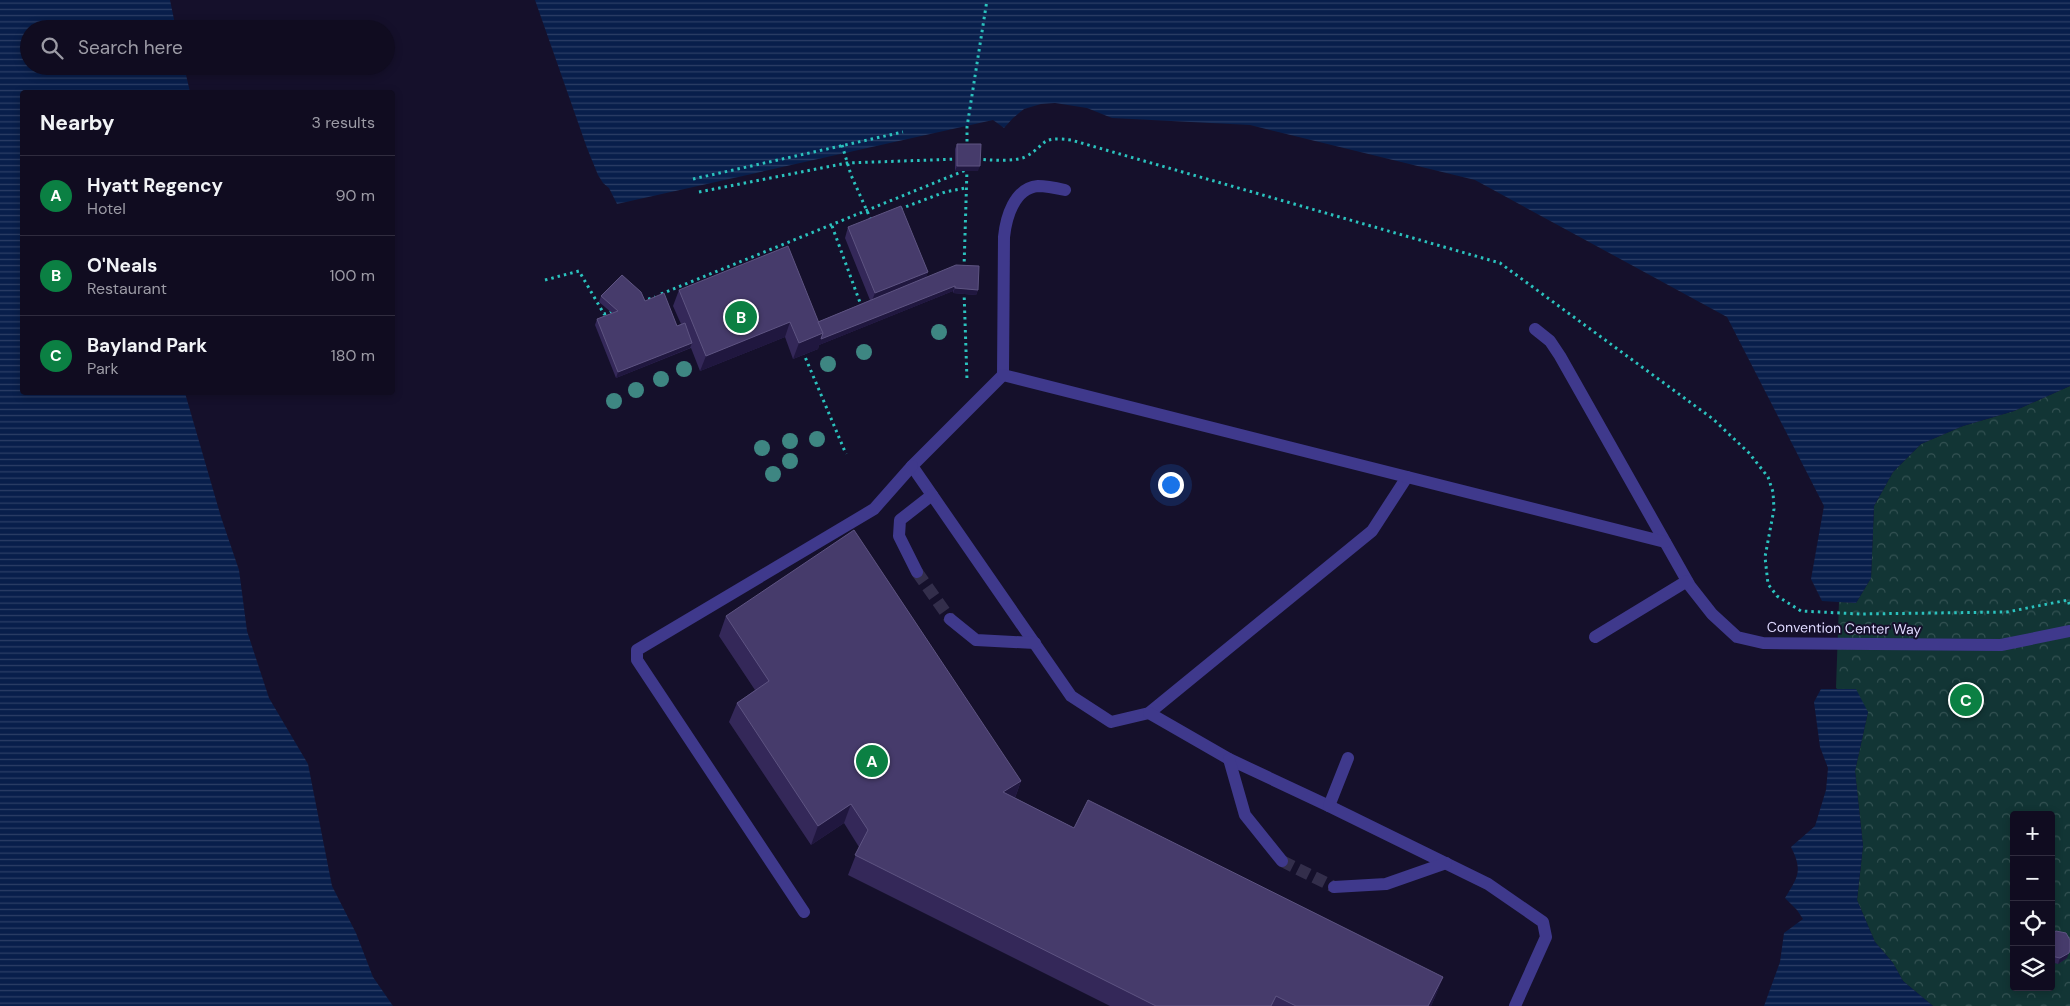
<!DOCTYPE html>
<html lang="en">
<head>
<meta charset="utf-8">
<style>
  :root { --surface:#100c20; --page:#191529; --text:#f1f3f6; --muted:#9c9ba5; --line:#302c3e; --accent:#0b8043 }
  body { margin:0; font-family:"DM Sans",sans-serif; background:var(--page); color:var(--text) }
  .controls { position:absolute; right:15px; bottom:15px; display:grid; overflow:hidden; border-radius:5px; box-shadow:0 2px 8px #0003 }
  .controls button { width:45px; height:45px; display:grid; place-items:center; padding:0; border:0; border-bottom:1px solid var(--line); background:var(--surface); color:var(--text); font:25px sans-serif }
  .you { position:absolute; left:1170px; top:484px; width:18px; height:18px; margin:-12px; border:4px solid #fff; border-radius:50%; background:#1a73e8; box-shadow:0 0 0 8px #1a73e833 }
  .badge { display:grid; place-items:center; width:32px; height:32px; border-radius:50%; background:var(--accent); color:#fff; font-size:16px; font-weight:700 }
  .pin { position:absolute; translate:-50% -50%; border:2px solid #fff; box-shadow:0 1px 5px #0006 }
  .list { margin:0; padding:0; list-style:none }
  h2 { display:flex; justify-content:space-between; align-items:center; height:65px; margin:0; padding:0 20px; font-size:21px }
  h2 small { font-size:16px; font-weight:400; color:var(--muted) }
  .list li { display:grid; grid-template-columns:32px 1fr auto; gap:15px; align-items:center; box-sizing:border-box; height:80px; padding:0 20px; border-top:1px solid var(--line) }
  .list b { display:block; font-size:19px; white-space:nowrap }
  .list p { margin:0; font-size:16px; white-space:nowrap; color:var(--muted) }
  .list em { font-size:16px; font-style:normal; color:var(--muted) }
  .icon { flex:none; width:28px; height:28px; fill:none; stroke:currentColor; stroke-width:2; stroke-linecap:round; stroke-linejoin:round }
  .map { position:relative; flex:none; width:2070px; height:1006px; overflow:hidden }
  .search { position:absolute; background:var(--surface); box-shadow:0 2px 8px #0003; left:20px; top:20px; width:375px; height:55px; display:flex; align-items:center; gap:12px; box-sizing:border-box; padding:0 18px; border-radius:28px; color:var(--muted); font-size:19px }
  .panel { position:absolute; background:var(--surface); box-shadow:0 2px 8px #0003; left:20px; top:90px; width:375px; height:305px; border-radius:5px }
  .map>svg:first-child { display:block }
  .forest { fill:url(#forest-crowns); fill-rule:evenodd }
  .water { fill:url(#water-rules) }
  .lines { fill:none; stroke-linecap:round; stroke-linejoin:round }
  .minor-tunnel { stroke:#332e4b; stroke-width:12; stroke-dasharray:12 6; stroke-linecap:butt }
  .path { stroke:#2bc2be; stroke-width:3; stroke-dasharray:2.5 4; stroke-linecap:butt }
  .minor { stroke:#3f398c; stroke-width:12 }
  .tree { fill:#3e8682 }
  .wall { fill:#342859 }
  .shaded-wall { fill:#20173f }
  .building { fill:#463b6b; stroke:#5e5482 }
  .labels { text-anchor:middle; stroke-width:4; stroke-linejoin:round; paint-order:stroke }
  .street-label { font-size:14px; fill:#dfdaff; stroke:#15102b }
</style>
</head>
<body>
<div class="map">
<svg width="2070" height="1006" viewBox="0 0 2070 1006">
  <defs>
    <pattern id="forest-crowns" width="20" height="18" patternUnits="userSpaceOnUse" patternTransform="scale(1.25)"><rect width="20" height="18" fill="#123535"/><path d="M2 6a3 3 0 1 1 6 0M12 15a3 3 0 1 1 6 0" fill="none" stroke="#345253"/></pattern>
    <pattern id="water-rules" width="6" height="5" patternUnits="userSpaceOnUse" patternTransform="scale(1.25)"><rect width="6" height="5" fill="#081e4b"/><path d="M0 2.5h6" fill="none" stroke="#2c3e66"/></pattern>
  </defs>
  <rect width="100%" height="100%" fill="#15102b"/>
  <path class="forest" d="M 2070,386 L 2070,1006 L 1933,1006 L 1903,981 L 1893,963 L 1875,942 L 1857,900 L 1863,846 L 1855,771 L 1868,712 L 1836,688 L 1839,602 L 1856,603 L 1871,578 L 1874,506 L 1893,472 L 1921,444 L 1963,426 L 2014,411 ZM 2014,815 L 2051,815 L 2051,987 L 2014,987 Z"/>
  <g class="water">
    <polygon points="0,0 170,0 176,29 29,29 29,66 184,66 190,92 22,92 22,392 185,393 221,517 239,570 247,631 269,698 308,764 332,886 356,933 373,977 393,1006 0,1006"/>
    <polygon points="535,0 2070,0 2070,386 2014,411 1963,426 1921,444 1893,472 1874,506 1871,578 1856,603 1822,601 1811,579 1824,506 1727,317 1475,180 1250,125 1112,118 1087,108 1055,103 1041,104 1024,109 1013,118 1004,128 993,120 617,204 609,188 603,183 598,175 587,148"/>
    <path d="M 1821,689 L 1856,689 L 1868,712 L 1855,771 L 1863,846 L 1857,900 L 1875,942 L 1893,963 L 1903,981 L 1933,1006 L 1764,1006 L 1780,962 L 1784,933 L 1803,919 L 1797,910 L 1785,898 C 1798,877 1803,871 1791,847 L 1815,826 L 1826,790 L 1828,768 L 1820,747 L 1814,702 Z"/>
  </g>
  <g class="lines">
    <g class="minor-tunnel">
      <polyline points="917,572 950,619"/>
      <polyline points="1282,861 1334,887"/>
    </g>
    <g class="path">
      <polyline points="842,145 851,175 871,220 873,219"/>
      <polyline points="967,148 967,127 987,0"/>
      <path d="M 977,159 C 989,160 1014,162 1025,157 C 1049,144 1038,136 1071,140 L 1500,263 L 1713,419 L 1749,453 L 1768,477 L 1773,492 L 1774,509 L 1765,557 L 1768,584 L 1777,596 L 1801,611 L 1860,614 L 2007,612 L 2068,600 L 2070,607"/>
      <polyline points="693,179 903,132"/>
      <polyline points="699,192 847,163 958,159"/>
      <polyline points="900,209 945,192 965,188"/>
      <polyline points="832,226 862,308"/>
      <polyline points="964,268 967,169"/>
      <polyline points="545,280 579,271 604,314 613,311"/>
      <polyline points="964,291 967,380"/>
      <polyline points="661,294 966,170"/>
      <polyline points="642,301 655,297"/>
      <polyline points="803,352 846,454"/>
    </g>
    <g class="minor">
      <path d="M 1065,190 C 1056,188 1047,186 1038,186 C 1014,188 1006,218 1004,237 L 1003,375 L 912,466 L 1071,696 L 1111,722 L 1149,713 L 1372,531 L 1407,477"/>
      <polyline points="1535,329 1550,341 1560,356 1690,586 1712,614 1737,637 1763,643 2001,645 2070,631"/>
      <polyline points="1003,375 1665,542"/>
      <polyline points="917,572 899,536 900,520 932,495"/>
      <polyline points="950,619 976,640 1035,643"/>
      <polyline points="1595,637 1687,581"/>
      <polyline points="1149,713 1229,759 1329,806"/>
      <polyline points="1348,758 1329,806 1488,884 1543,922 1546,937 1515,1006"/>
      <polyline points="1229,759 1245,815 1282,861"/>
      <polyline points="1334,887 1386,884 1446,863"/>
      <polyline points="804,912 637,660 637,650 874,509 912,466"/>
    </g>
  </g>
  <g class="tree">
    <circle cx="939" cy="332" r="8"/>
    <circle cx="864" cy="352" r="8"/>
    <circle cx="828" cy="364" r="8"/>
    <circle cx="684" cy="369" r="8"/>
    <circle cx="661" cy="379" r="8"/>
    <circle cx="636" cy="390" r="8"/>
    <circle cx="614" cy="401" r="8"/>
    <circle cx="817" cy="439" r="8"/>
    <circle cx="790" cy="441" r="8"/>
    <circle cx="762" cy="448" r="8"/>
    <circle cx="790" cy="461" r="8"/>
    <circle cx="773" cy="474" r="8"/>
  </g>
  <g class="wall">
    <polygon points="957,144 978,171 955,171 955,149"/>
    <polygon points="848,227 928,272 926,277 978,290 976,295 953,293 953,291 819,345 818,349 793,359 785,337 700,371 691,348 616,378 595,325 597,319 612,313 599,302 601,296 645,301 677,326 681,324 673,306 679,290 818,322 870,300 845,238"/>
    <polygon points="726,616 1021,781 1015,798 1074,828 1443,977 1435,997 1431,1006 1110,1006 848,875 859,847 844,823 811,845 729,722 737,703 755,690 719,636"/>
    <polygon points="2051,934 2067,958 2058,964 2051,962"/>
  </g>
  <g class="shaded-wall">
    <polygon points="957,166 980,166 978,171 955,171"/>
    <polygon points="928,272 924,282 871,303 875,293"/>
    <polygon points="955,286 953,291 819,345 818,349 793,359 799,343 823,333"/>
    <polygon points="955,288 978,290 976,295 953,293"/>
    <polygon points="790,322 785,337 700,371 706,356"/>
    <polygon points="692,343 690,348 616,378 618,372"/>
    <polygon points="1021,781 1014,800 1003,792"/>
    <polygon points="851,804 844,823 811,845 818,826"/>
    <polygon points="2069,953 2067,958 2058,964 2060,958"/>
    <polygon points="1443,977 1435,997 1431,1006 1428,1006"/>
  </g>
  <g class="building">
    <polygon points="957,144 981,144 980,166 957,166"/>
    <polygon points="901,206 928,272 875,293 848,227"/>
    <polygon points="788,246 823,333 799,343 790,322 706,356 679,290"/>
    <polygon points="956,265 979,266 978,290 955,288 955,286 821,339 823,333 818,322"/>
    <polygon points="622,275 641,292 645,301 664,293 677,326 685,323 692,343 618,372 597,319 618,311 601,296"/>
    <polygon points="854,530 1021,781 1003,792 1074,828 1088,800 1443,977 1428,1006 1296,1006 1276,996 1271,1006 1156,1006 855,855 868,830 851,804 818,826 737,703 769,681 726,616"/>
    <polygon points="2056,931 2066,933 2070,940 2070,949 2069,953 2060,958 2051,956 2051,934"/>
  </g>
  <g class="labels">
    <g class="street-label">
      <text transform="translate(1844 628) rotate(1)" y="5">Convention Center Way</text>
    </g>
  </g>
</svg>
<div class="controls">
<button>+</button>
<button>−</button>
<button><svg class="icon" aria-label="locate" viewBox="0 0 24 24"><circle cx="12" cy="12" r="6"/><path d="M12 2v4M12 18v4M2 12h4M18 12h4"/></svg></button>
<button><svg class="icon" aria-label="layers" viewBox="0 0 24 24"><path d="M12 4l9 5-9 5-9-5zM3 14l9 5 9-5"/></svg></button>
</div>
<div class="you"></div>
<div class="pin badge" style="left:872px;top:761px">A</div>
<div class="pin badge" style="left:741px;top:317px">B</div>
<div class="pin badge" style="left:1966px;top:700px">C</div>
<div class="search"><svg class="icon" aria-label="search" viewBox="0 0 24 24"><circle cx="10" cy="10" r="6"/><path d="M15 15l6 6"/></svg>Search here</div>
<section class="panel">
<h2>Nearby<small>3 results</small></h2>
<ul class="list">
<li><span class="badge">A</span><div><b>Hyatt Regency</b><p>Hotel</p></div><em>90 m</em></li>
<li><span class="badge">B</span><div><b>O'Neals</b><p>Restaurant</p></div><em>100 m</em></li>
<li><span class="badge">C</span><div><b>Bayland Park</b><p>Park</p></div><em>180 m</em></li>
</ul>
</section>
</div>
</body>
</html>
